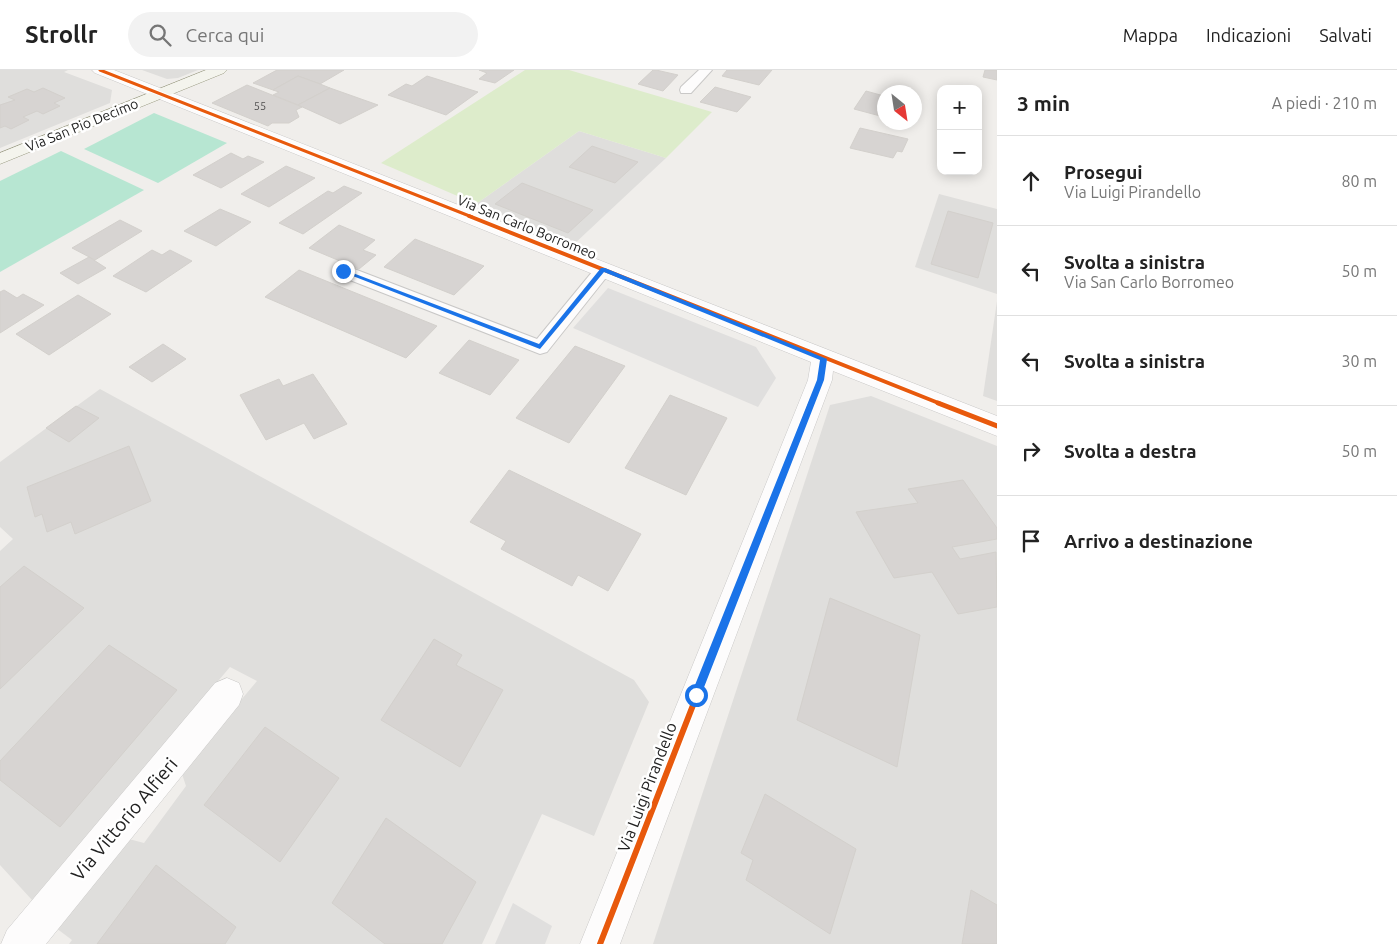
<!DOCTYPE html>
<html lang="it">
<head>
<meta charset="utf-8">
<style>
  :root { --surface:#fff; --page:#f2f2f2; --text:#222; --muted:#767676; --line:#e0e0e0 }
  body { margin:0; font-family:Ubuntu,sans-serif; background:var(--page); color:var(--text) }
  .controls { position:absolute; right:15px; top:15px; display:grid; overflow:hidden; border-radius:10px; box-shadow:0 2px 12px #0003 }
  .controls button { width:45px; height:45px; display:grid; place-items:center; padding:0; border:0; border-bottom:1px solid var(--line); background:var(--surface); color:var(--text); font:25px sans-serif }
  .compass { position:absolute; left:877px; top:15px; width:45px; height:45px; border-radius:50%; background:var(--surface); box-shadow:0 2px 12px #0003; rotate:150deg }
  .stop { position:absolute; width:15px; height:15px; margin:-11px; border:4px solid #1a73e8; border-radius:50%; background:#fff }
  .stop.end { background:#1a73e8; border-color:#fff; box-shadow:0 1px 5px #0008 }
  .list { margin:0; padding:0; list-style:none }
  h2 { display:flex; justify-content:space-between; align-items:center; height:65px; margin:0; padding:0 20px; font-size:21px }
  h2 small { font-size:16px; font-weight:400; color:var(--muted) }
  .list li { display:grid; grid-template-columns:32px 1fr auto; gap:15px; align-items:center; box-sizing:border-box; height:90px; padding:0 20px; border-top:1px solid var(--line) }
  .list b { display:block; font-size:19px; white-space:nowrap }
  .list p { margin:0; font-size:16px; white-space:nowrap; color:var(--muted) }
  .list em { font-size:16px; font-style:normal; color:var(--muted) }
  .icon { flex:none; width:28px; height:28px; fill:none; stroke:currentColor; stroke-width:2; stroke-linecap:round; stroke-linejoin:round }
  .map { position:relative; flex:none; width:997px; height:874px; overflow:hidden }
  header { display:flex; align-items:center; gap:30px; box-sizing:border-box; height:70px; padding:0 25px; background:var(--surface); border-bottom:1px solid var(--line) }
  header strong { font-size:24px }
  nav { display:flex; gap:28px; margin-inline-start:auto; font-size:18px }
  .search { width:350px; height:45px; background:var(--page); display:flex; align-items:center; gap:12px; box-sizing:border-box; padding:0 18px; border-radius:28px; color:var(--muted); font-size:19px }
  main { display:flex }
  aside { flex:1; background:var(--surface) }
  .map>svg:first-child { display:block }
  .residential { fill:#dfdedc }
  .grass { fill:#ddeccb }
  .pitch { fill:#b7e6d2 }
  .parking { fill:#e0dfde }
  .building { fill:#d7d4d2; stroke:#d3d0cc }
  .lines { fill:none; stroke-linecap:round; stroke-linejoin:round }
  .lane-casing { stroke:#c9c8c7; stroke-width:2 }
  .street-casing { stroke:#c9c8c7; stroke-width:1 }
  .secondary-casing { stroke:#999a82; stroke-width:1 }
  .lane { fill:#fdfcfc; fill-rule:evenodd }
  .street { fill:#fdfcfc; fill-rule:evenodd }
  .secondary { fill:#f4f4ed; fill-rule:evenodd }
  .cycleway-far3-casing { stroke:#fff; stroke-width:5 }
  .cycleway-far2-casing { stroke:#fff; stroke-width:6 }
  .cycleway-far1-casing { stroke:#fff; stroke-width:8 }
  .cycleway-casing { stroke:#fff; stroke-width:9 }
  .cycleway-far3 { stroke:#e8590c; stroke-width:3 }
  .cycleway-far2 { stroke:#e8590c; stroke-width:4 }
  .cycleway-far1 { stroke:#e8590c; stroke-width:5 }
  .cycleway { stroke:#e8590c; stroke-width:6 }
  .route { fill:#1a73e8 }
  .labels { text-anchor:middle; stroke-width:5; stroke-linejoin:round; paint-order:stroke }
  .far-number-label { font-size:11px; fill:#4f4e4e }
  .far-street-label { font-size:14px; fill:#222; stroke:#fff }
  .street-label { font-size:16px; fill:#222; stroke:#fff }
  .near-street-label { font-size:19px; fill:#222; stroke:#fff }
</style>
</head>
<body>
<header>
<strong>Strollr</strong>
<div class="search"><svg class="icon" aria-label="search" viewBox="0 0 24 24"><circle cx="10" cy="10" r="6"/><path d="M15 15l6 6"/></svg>Cerca qui</div>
<nav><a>Mappa</a><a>Indicazioni</a><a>Salvati</a></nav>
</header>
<main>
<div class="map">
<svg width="997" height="874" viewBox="0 0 997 874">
  <rect width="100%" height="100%" fill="#f0eeeb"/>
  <g class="residential">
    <polygon points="0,0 68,0 64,2 112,20 110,33 0,78"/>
    <polygon points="142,0 198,0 178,8 167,9"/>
    <polygon points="579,61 666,88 572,176 476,134"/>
    <polygon points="939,124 997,139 997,224 915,197"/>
    <polygon points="997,231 997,331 983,326"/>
    <polygon points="100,319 634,610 649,632 594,766 542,744 482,874 69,874 72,870 56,858 125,768 144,773 186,716 181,701 257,611 230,597 32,830 0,795 0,481 13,469 0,457 0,392"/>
    <polygon points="871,326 997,376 997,874 653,874 830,335"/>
  </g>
  <polygon class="grass" points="525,0 569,0 712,42 666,88 579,61 476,134 381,93"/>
  <g class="pitch">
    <polygon points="154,43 227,73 158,113 84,79"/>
    <polygon points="61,81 144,120 0,202 0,111"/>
  </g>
  <g class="parking">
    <polygon points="608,218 756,277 776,308 758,337 573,258"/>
    <polygon points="513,833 552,856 545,874 495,874"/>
  </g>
  <g class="building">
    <polygon points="277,0 344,0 320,14 298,6 273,20 253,13"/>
    <polygon points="479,0 514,0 495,13 479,9 487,3"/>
    <polygon points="653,0 656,0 678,5 663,21 638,14"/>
    <polygon points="727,0 772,0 759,15 722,6"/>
    <polygon points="985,0 997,0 997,10 983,7"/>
    <polygon points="298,6 320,14 330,18 298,35 273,25 279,22 273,20"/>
    <polygon points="427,6 478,22 446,45 388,25 406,14 412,16"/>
    <polygon points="247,15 302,37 296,40 299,47 289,53 272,53 268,56 212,33"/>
    <polygon points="715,17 751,27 737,42 700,32"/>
    <polygon points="43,18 65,28 54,33 60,36 43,44 37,41 23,47 29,50 11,59 5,56 0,58 0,35 15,30 8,27 27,19 34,22"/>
    <polygon points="330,18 378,35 340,54 298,35"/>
    <polygon points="866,21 884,26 884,47 854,39"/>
    <polygon points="860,58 908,69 902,82 897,81 893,88 850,78"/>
    <polygon points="592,76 638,92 615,113 569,97"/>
    <polygon points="231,83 243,89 248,86 264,92 221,118 193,105"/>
    <polygon points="286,96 315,108 269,137 241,124"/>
    <polygon points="522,113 593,140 568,163 495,134"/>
    <polygon points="344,116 362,123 303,164 279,153 328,121 333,123"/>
    <polygon points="220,139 251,152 216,176 184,161"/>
    <polygon points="948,141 993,153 978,208 931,194"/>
    <polygon points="120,150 142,161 95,190 72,178"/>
    <polygon points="339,155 375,170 363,180 376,185 359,199 309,178"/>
    <polygon points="415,169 484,196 454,225 384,197"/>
    <polygon points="152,180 162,185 170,180 192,191 146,222 113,206"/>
    <polygon points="89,187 106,198 78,214 60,203"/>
    <polygon points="299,200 437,256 406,288 265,227"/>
    <polygon points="4,220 17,228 23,224 44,235 0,263 0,222"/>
    <polygon points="78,225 111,244 49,285 16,264"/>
    <polygon points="469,270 519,290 490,325 439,303"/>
    <polygon points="163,274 186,289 152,312 129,297"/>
    <polygon points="575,276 625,296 569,373 516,348"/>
    <polygon points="313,304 347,354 314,369 304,353 266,370 240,325 279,309 283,316"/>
    <polygon points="670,325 727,348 686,425 625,398"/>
    <polygon points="76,336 99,348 69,372 46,358"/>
    <polygon points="129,376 151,431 75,464 71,452 47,462 42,444 35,447 27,417"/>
    <polygon points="509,400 641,464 608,521 578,505 572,516 501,479 506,471 470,452"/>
    <polygon points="963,410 997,458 997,469 952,477 960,489 996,482 997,537 958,544 932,502 894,508 856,442 918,433 908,419"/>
    <polygon points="24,496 84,538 0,619 0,517"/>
    <polygon points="830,528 920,565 897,697 797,650"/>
    <polygon points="434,569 462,585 456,595 503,620 460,697 381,650"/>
    <polygon points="109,575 177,620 60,757 0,710 0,691"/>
    <polygon points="265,657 339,708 280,792 204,735"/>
    <polygon points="765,724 856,779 830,864 746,810 753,790 741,783"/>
    <polygon points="386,748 476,812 442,874 385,874 332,833"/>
    <polygon points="156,795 236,857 225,874 97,874"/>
    <polygon points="971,820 997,835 997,874 962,874"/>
  </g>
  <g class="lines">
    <defs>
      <g id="lane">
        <polygon points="699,0 712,0 691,23 681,23 680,20 681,17"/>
        <polygon points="603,195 609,196 612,200 609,204 547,282 540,284 337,205 334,201 337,197 343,196 349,197 537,269 597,196"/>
      </g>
      <g id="street">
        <polygon points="92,0 114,0 997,346 997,366 833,301 832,310 620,874 580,874 808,310 811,292 95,3"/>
        <polygon points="227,608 239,613 243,624 239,635 46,874 1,874 7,860 215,613"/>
      </g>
      <polygon id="secondary" points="206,0 227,0 224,3 0,94 0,83"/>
    </defs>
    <use href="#lane" class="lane-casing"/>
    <use href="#street" class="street-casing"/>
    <use href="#secondary" class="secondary-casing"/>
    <use href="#lane" class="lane"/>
    <use href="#street" class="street"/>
    <use href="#secondary" class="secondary"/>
    <defs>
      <polyline id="cycleway-far3" points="100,0 472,147"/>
      <g id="cycleway-far2">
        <polyline points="469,146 941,334"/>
        <polyline points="811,334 820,310 823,289"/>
      </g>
      <g id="cycleway-far1">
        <polyline points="938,333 997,356"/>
        <polyline points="718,572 811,333"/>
      </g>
      <polyline id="cycleway" points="600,874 718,571"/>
    </defs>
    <use href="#cycleway-far3" class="cycleway-far3-casing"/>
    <use href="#cycleway-far2" class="cycleway-far2-casing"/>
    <use href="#cycleway-far1" class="cycleway-far1-casing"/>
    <use href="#cycleway" class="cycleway-casing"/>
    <use href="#cycleway-far3" class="cycleway-far3"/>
    <use href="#cycleway-far2" class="cycleway-far2"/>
    <use href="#cycleway-far1" class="cycleway-far1"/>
    <use href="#cycleway" class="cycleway"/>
  </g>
  <polygon class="route" points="601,198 605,198 827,289 824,310 701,625 696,630 691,625 817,310 820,290 604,202 540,279 340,201 345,200 539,274"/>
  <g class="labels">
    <g class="far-number-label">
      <text x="260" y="40">55</text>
    </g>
    <g class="far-street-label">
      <text transform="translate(82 55) rotate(-22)" y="5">Via San Pio Decimo</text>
      <text transform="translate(527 157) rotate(22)" y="5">Via San Carlo Borromeo</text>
    </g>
    <g class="street-label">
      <text transform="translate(647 717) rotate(-69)" y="6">Via Luigi Pirandello</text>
    </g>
    <g class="near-street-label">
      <text transform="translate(124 749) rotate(-50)" y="7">Via Vittorio Alfieri</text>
    </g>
  </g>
</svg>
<div class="controls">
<button>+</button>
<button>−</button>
</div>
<svg class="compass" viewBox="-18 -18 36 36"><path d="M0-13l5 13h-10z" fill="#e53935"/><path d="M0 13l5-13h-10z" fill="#767676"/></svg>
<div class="stop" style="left:696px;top:625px"></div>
<div class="stop end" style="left:343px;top:201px"></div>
</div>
<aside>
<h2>3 min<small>A piedi · 210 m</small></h2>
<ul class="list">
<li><svg class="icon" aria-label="ahead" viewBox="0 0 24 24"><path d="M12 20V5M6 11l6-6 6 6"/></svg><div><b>Prosegui</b><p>Via Luigi Pirandello</p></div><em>80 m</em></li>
<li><svg class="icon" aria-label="left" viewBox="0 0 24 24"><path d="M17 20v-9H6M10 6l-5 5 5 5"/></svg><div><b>Svolta a sinistra</b><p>Via San Carlo Borromeo</p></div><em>50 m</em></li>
<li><svg class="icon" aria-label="left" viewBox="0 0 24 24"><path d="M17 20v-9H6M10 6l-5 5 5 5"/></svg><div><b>Svolta a sinistra</b></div><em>30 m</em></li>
<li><svg class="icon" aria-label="right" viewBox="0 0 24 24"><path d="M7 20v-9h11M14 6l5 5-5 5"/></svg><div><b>Svolta a destra</b></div><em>50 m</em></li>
<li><svg class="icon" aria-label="arrive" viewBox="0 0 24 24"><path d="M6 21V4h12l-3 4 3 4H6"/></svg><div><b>Arrivo a destinazione</b></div></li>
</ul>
</aside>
</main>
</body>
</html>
